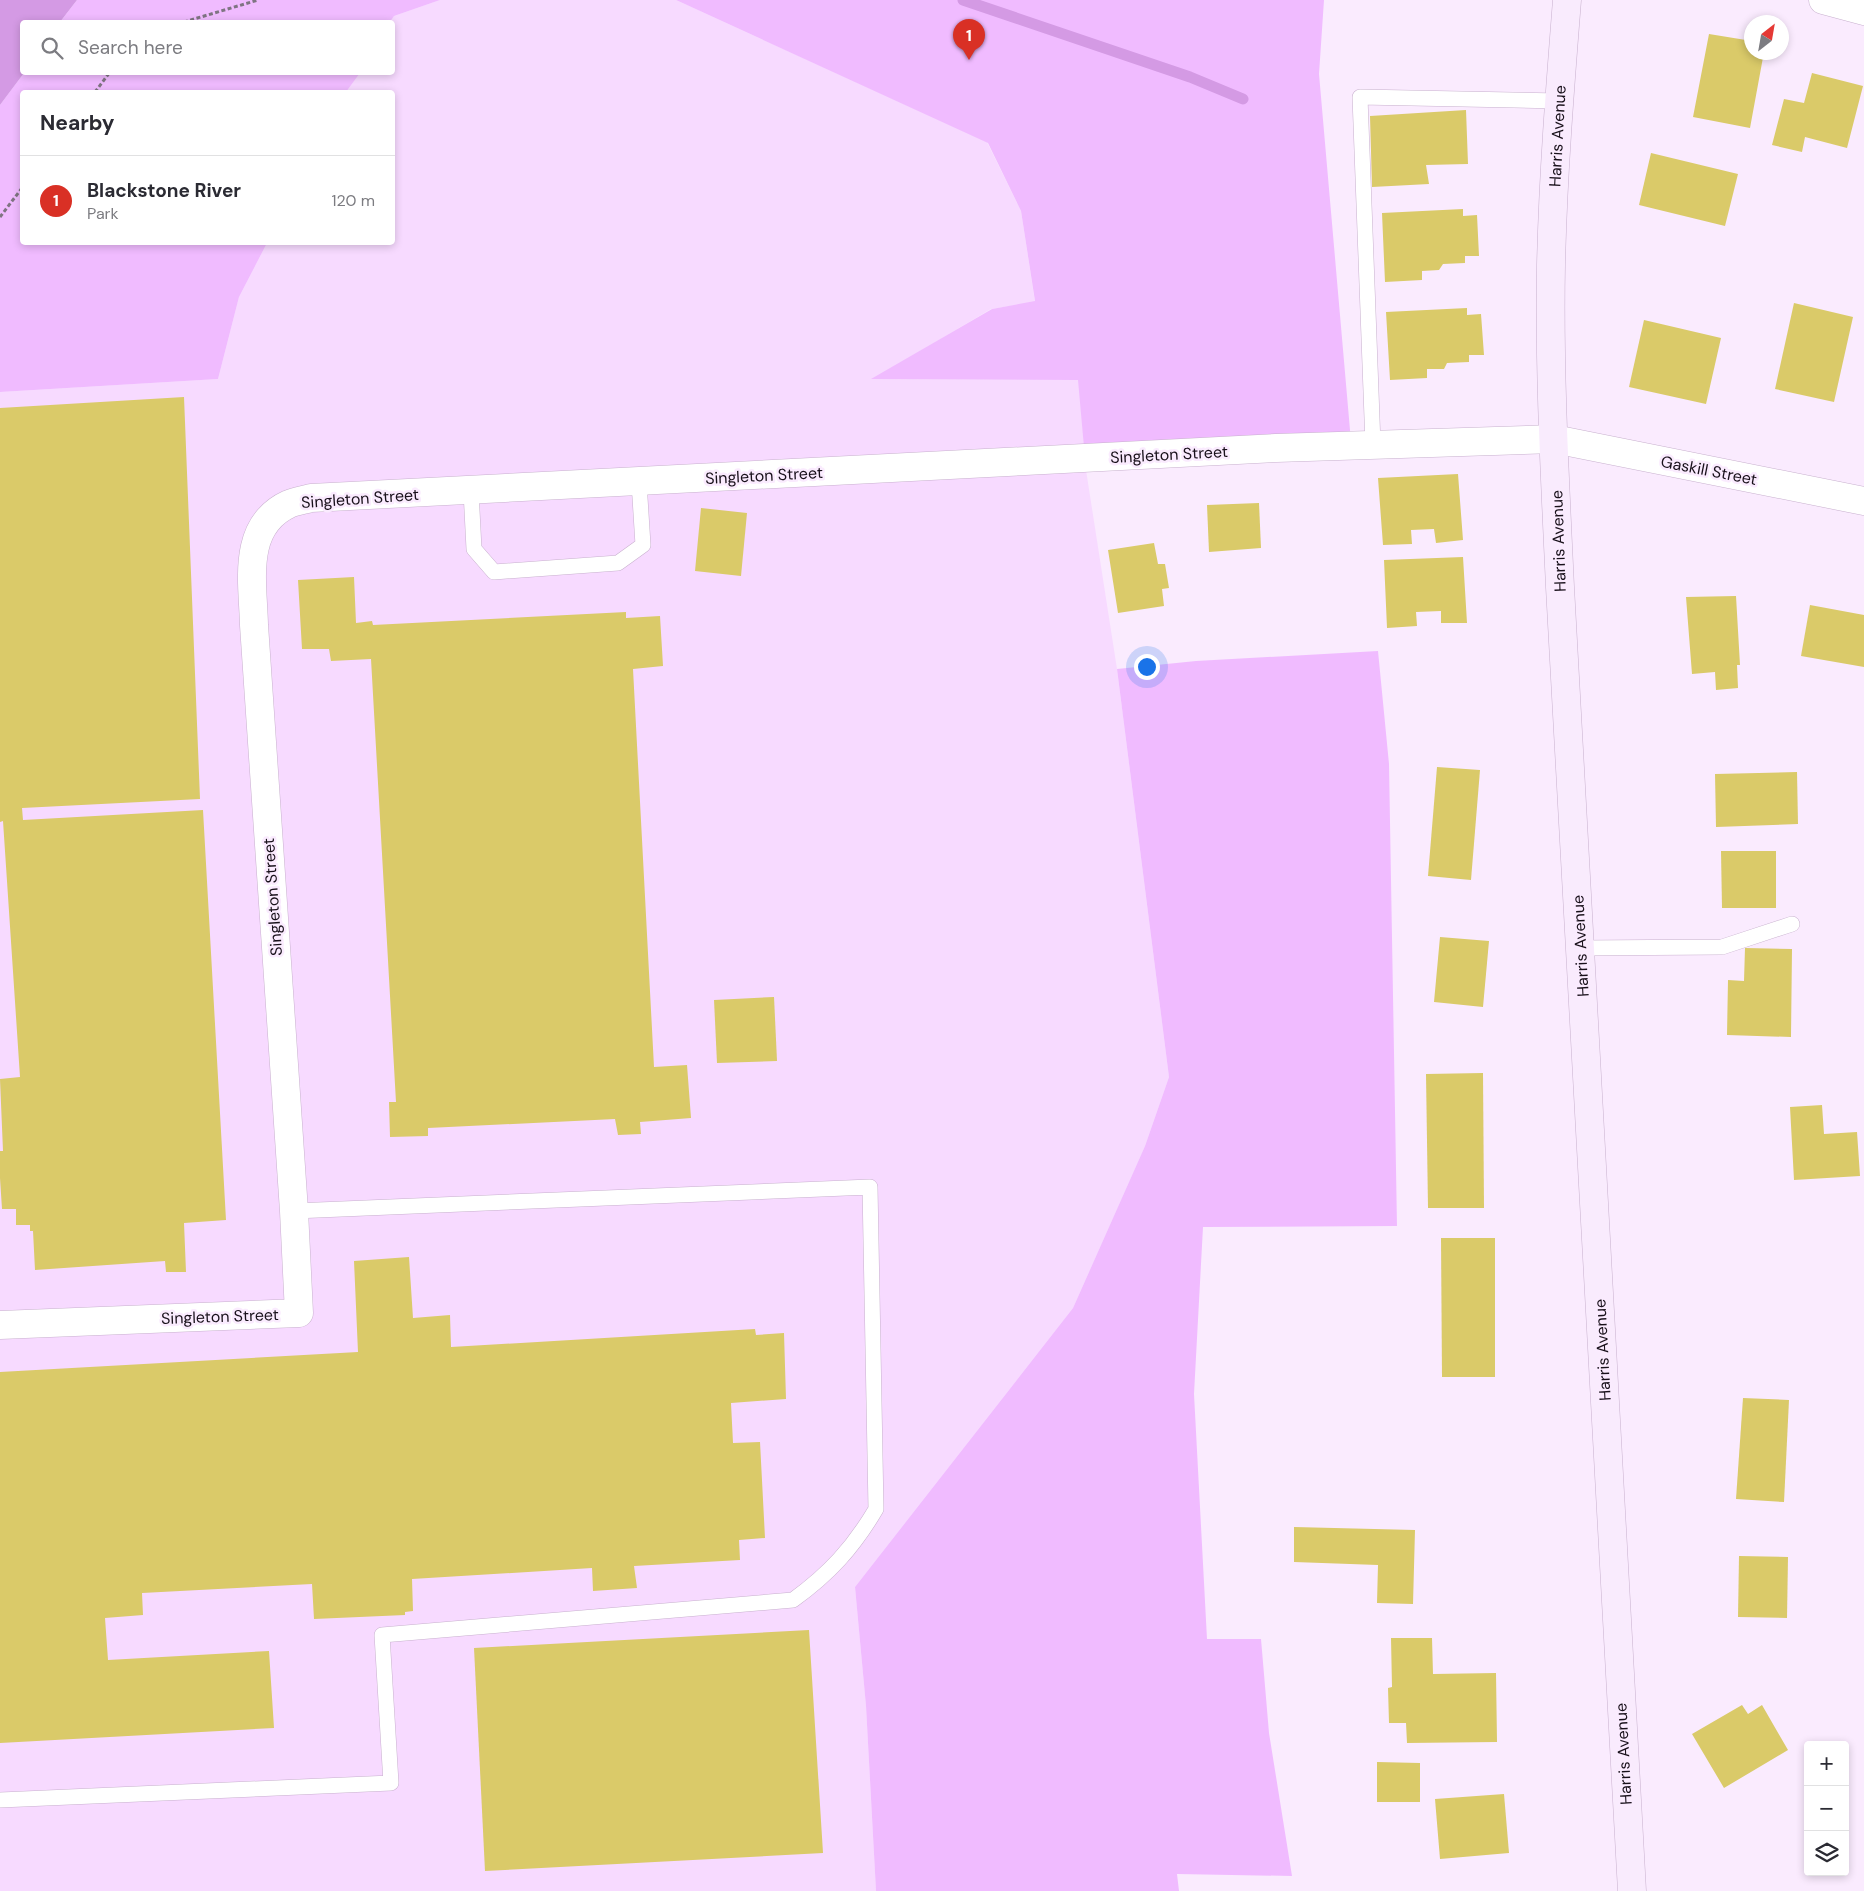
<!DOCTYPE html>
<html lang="en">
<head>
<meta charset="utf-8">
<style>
  :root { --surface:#fff; --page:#f2f2f3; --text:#2b2b33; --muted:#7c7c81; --line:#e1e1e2; --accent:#d93025 }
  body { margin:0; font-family:"DM Sans",sans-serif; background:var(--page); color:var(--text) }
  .controls { position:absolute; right:15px; bottom:15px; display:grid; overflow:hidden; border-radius:5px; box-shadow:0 2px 8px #0003 }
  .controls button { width:45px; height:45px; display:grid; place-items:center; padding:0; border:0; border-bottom:1px solid var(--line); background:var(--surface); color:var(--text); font:25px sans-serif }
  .compass { position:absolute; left:1744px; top:15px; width:45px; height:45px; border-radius:50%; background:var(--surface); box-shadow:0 2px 8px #0003; rotate:31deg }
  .you { position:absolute; left:1146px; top:666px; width:18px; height:18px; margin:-12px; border:4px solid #fff; border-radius:50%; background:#1a73e8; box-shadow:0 0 0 8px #1a73e833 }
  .badge { display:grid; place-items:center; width:32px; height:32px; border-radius:50%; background:var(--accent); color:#fff; font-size:16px; font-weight:700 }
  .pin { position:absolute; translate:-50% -41px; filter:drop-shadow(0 1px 2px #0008) }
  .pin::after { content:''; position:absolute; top:26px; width:18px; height:15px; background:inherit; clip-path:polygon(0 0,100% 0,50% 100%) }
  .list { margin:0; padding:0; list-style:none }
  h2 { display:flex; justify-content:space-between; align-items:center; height:65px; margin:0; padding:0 20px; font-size:21px }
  h2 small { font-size:16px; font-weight:400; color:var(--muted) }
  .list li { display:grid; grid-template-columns:32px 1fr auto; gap:15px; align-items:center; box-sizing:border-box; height:90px; padding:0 20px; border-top:1px solid var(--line) }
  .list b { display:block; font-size:19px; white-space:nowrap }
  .list p { margin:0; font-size:16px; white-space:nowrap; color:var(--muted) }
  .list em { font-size:16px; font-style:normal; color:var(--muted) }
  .icon { flex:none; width:28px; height:28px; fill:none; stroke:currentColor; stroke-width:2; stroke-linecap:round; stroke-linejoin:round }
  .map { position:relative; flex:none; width:1864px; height:1891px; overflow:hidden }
  .search { position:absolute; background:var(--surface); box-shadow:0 2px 8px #0003; left:20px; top:20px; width:375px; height:55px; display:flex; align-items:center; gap:12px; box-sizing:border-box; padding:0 18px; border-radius:5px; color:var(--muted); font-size:19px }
  .panel { position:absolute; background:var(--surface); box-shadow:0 2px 8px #0003; left:20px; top:90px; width:375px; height:155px; border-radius:5px }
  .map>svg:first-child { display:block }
  .built { fill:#f7daff }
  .green { fill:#f0bbff }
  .water { fill:#d49ae4 }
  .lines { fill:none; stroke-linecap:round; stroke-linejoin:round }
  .stream { stroke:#d49ae4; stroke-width:11 }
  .building { fill:#daca69 }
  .service-casing { stroke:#c8b1ce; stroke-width:16 }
  .minor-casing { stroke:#c8b1ce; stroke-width:29 }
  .tertiary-casing { stroke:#c8b1ce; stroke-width:29 }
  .secondary-casing { stroke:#c8b1ce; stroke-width:29 }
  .path { stroke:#7f7482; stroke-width:3; stroke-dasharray:4 2.5; stroke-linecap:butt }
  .service { stroke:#fff; stroke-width:15 }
  .minor { stroke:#fff; stroke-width:28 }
  .tertiary { stroke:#fff; stroke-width:28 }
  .secondary { stroke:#f9ebfd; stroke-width:28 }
  .labels { text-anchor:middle; stroke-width:5; stroke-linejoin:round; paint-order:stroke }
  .street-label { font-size:16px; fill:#18101a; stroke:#faebfe }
</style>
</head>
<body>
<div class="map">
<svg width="1864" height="1891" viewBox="0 0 1864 1891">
  <rect width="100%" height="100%" fill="#faebfe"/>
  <polygon class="built" points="440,0 676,0 987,142 1021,211 1035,302 991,309 873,379 1079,380 1086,470 1117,669 1169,1077 1145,1146 1073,1308 855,1587 866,1706 876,1891 0,1891 0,392 218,379 239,297 267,243 392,242 392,92 346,92 360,73 392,72 392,22 390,22 394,16"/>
  <g class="green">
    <polygon points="77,0 440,0 394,16 390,22 60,22"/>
    <polygon points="676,0 1324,0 1319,74 1352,453 1086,470 1078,380 871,379 992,309 1035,301 1021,211 988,143"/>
    <polygon points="24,73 360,73 346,92 22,92 22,242 267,243 239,297 218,379 0,392 0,105"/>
    <polygon points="1378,651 1389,764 1397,1226 1203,1227 1194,1394 1207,1639 1261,1639 1269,1733 1292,1876 1177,1874 1179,1891 876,1891 866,1706 855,1587 1073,1308 1145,1146 1169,1077 1117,669 1196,661"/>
  </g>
  <polygon class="water" points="0,0 77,0 60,22 22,22 24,73 0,105"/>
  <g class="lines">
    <polyline class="stream" points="963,0 1190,77 1243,99"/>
  </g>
  <g class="building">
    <polygon points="1709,34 1752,41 1752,52 1764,52 1750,128 1693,117"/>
    <polygon points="1812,73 1863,86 1847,148 1805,137 1802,152 1772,145 1784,99 1804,103"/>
    <polygon points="1466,110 1468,164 1426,165 1429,184 1372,187 1370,116"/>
    <polygon points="1651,153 1738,174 1725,226 1639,205"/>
    <polygon points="1463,209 1463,216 1477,215 1479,256 1465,256 1465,263 1443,264 1439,270 1422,271 1422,280 1385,282 1382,213"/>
    <polygon points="1794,303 1853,317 1834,402 1775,389"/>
    <polygon points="1467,308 1467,315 1481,314 1484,355 1469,355 1469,362 1447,363 1444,369 1427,369 1427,378 1390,380 1386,312"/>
    <polygon points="1644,320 1721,338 1706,404 1629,387"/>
    <polygon points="184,397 200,799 22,808 23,820 203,810 226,1220 184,1223 186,1272 166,1272 165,1261 35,1270 33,1231 30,1231 30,1225 16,1225 16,1209 2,1209 0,1178 0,1151 3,1151 0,1079 20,1077 3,821 0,822 0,408"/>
    <polygon points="1458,474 1463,540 1436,543 1434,529 1411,530 1412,544 1383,545 1378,478"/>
    <polygon points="1259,503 1261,548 1209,552 1207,505"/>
    <polygon points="701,508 747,513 741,576 695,571"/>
    <polygon points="1154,543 1158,564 1165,564 1169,588 1162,589 1164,606 1118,613 1108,550"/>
    <polygon points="1463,557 1467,623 1441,623 1441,611 1416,612 1417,626 1387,628 1384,560"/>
    <polygon points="354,577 356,623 372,621 373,625 626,612 626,618 660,616 663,666 633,669 654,1067 687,1065 691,1118 640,1122 641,1134 618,1135 615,1119 428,1128 428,1136 390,1137 389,1102 396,1102 371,659 331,661 329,649 302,649 298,580"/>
    <polygon points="1736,596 1740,665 1737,665 1738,688 1716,690 1715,672 1692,674 1686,597"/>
    <polygon points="1810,605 1864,615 1864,667 1801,656"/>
    <polygon points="1437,767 1480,770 1471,880 1428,876"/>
    <polygon points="1797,772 1798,824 1716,827 1715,774"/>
    <polygon points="1721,851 1776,851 1776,908 1722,908"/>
    <polygon points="1440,937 1489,941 1483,1007 1434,1002"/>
    <polygon points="1745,948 1792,949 1791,1037 1727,1035 1728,980 1744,981"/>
    <polygon points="774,997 777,1061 717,1063 714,1000"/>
    <polygon points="1483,1073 1484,1208 1428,1208 1426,1074"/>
    <polygon points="1822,1105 1824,1134 1857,1132 1860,1176 1794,1180 1790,1107"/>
    <polygon points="1441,1238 1495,1238 1495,1377 1442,1377"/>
    <polygon points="409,1257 413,1318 450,1315 451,1347 755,1329 756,1335 784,1333 786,1399 731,1403 733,1443 760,1442 765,1538 739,1540 740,1560 634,1566 637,1588 593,1591 592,1568 412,1579 413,1611 405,1612 405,1615 314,1619 312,1584 142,1593 143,1615 105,1618 108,1660 269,1651 274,1728 0,1743 0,1372 358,1352 354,1261"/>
    <polygon points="1743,1398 1789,1400 1784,1502 1736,1499"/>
    <polygon points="1294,1527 1415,1530 1413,1604 1377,1603 1378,1565 1294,1562"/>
    <polygon points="1739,1556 1788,1557 1787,1618 1738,1617"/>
    <polygon points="809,1630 823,1853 485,1871 474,1648"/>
    <polygon points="1391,1638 1432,1638 1433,1674 1496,1673 1497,1742 1407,1743 1406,1723 1389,1723 1388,1688 1392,1687"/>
    <polygon points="1742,1705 1748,1714 1762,1705 1788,1750 1724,1788 1692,1734"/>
    <polygon points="1377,1762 1420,1763 1420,1802 1377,1802"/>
    <polygon points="1504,1794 1509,1853 1440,1859 1435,1799"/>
  </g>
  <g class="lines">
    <defs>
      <g id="service">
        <polyline points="1373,445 1360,97 1559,101"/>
        <polyline points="471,491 474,549 494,572 618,563 643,545 639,482"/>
        <polyline points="1580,948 1722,947 1792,924"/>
        <path d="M 0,1800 L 391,1783 L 382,1635 L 793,1600 C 829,1574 853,1548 876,1509 L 870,1187 L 294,1211"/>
      </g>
      <polyline id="minor" points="1823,0 1864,11"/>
      <path id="tertiary" d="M 0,1325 L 299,1313 L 294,1211 L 254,625 C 253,583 241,526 289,504 C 296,501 304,500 311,498 L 1276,448 L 1554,439 L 1864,501"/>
      <path id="secondary" d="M 1567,0 C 1560,88 1553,176 1551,265 C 1549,372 1555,480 1560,587 L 1632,1891"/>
    </defs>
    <use href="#service" class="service-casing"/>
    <use href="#minor" class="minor-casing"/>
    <use href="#tertiary" class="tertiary-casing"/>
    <use href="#secondary" class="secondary-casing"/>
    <g class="path">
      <polyline points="184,22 258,0"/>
      <polyline points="95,92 110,72"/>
      <polyline points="0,217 22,188"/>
    </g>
    <use href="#service" class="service"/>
    <use href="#minor" class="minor"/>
    <use href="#tertiary" class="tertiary"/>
    <use href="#secondary" class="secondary"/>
  </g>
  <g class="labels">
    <g class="street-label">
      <text transform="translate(1557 136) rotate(-87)" y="6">Harris Avenue</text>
      <text transform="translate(1169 454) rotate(-3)" y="6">Singleton Street</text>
      <text transform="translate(1709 470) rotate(11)" y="6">Gaskill Street</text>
      <text transform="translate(764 475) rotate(-3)" y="6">Singleton Street</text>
      <text transform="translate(360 498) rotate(-4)" y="6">Singleton Street</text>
      <text transform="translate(1558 541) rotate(-92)" y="6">Harris Avenue</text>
      <text transform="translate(272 897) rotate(-94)" y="6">Singleton Street</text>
      <text transform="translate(1580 946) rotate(-93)" y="6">Harris Avenue</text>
      <text transform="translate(220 1316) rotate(-2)" y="6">Singleton Street</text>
      <text transform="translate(1602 1350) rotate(-93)" y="6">Harris Avenue</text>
      <text transform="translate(1623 1754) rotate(-93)" y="6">Harris Avenue</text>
    </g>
  </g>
</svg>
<div class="controls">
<button>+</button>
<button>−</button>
<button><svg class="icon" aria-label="layers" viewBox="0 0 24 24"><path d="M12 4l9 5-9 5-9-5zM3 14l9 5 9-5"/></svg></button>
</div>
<svg class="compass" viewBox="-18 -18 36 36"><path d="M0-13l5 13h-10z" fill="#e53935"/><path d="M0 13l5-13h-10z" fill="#7c7c81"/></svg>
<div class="you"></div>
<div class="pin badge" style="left:969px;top:60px">1</div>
<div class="search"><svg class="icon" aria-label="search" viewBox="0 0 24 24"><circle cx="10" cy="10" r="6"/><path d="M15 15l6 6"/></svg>Search here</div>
<section class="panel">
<h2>Nearby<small></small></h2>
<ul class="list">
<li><span class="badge">1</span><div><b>Blackstone River</b><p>Park</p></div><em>120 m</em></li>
</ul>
</section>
</div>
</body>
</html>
